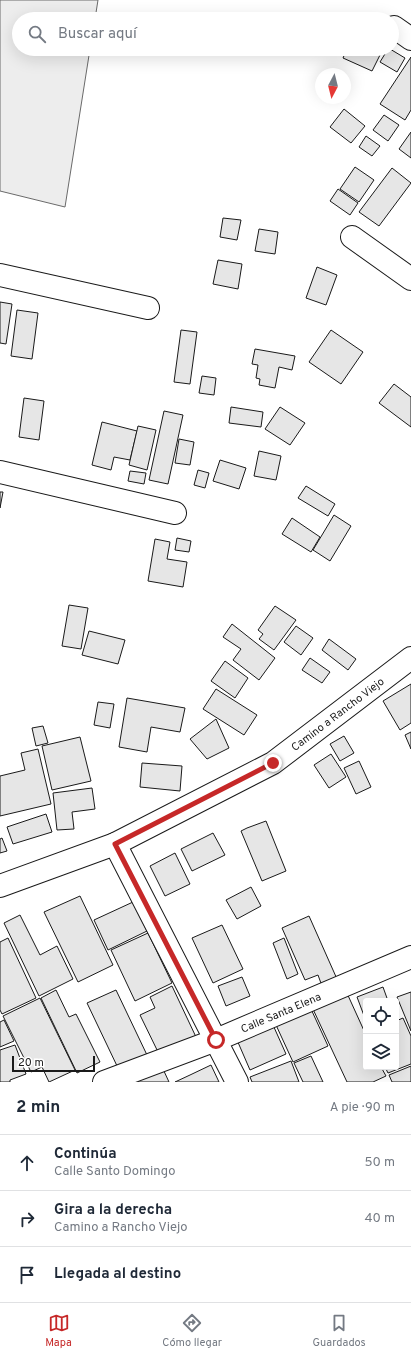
<!DOCTYPE html>
<html lang="es">
<head>
<meta charset="utf-8">
<style>
  :root { --surface:#fff; --page:#f2f2f3; --text:#1f2937; --muted:#747a83; --line:#e0e1e3; --accent:#c62828 }
  body { margin:0; font-family:Overpass,sans-serif; background:var(--page); color:var(--text) }
  .controls { position:absolute; right:12px; bottom:12px; display:grid; overflow:hidden; border-radius:4px; box-shadow:0 4px 16px #0002 }
  .controls button { width:36px; height:36px; display:grid; place-items:center; padding:0; border:0; border-bottom:1px solid var(--line); background:var(--surface); color:var(--text); font:20px sans-serif }
  .compass { position:absolute; left:315px; top:68px; width:36px; height:36px; border-radius:50%; background:var(--surface); box-shadow:0 4px 16px #0002; rotate:187deg }
  .scale { position:absolute; left:12px; bottom:10px; width:83px; box-sizing:border-box; padding-left:4px; border:2px solid #1a1a1a; border-top:0; font-size:11px; line-height:14px; white-space:nowrap; color:#1a1a1a; -webkit-text-stroke:3px #fff; paint-order:stroke }
  .stop { position:absolute; width:12px; height:12px; margin:-9px; border:3px solid #c62828; border-radius:50%; background:#fff }
  .stop.end { background:#c62828; border-color:#fff; box-shadow:0 1px 4px #0008 }
  .list { margin:0; padding:0; list-style:none }
  h2 { display:flex; justify-content:space-between; align-items:center; height:52px; margin:0; padding:0 16px; font-size:17px }
  h2 small { font-size:13px; font-weight:400; color:var(--muted) }
  .list li { display:grid; grid-template-columns:26px 1fr auto; gap:12px; align-items:center; box-sizing:border-box; height:56px; padding:0 16px; border-top:1px solid var(--line) }
  .list b { display:block; font-size:15px; white-space:nowrap }
  .list p { margin:0; font-size:13px; white-space:nowrap; color:var(--muted) }
  .list em { font-size:13px; font-style:normal; color:var(--muted) }
  .icon { flex:none; width:22px; height:22px; fill:none; stroke:currentColor; stroke-width:2; stroke-linecap:round; stroke-linejoin:round }
  .map { position:relative; flex:none; width:411px; height:1082px; overflow:hidden }
  .search { position:absolute; background:var(--surface); box-shadow:0 4px 16px #0002; left:12px; right:12px; top:12px; height:44px; display:flex; align-items:center; gap:10px; box-sizing:border-box; padding:0 14px; border-radius:22px; color:var(--muted); font-size:15px }
  .sheet { height:220px; background:var(--surface) }
  nav { display:flex; justify-content:space-around; align-items:center; box-sizing:border-box; height:56px; border-top:1px solid var(--line); background:var(--surface); font-size:11px; color:var(--muted) }
  nav a { display:grid; justify-items:center; gap:2px }
  nav .on { color:var(--accent) }
  .map>svg:first-child { display:block }
  .built { fill:#ededed; stroke:#6a6a6a }
  .building { fill:#e6e6e6; stroke:#1a1a1a }
  .lines { fill:none; stroke-linecap:round; stroke-linejoin:round }
  .minor-casing { stroke:#1a1a1a; stroke-width:24 }
  .minor { stroke:#fff; stroke-width:22 }
  .route { stroke:#c62828; stroke-width:5 }
  .labels { text-anchor:middle; stroke-width:3; stroke-linejoin:round; paint-order:stroke }
  .street-label { font-size:11px; fill:#1a1a1a; stroke:#fff }
</style>
</head>
<body>
<div class="map">
<svg width="411" height="1082" viewBox="0 0 411 1082">
  <rect width="100%" height="100%" fill="#fff"/>
  <polygon class="built" points="0,0 98,0 95,19 19,19 19,49 90,49 65,207 0,191"/>
  <g class="building">
    <polygon points="347,49 367,49 380,55 372,71 343,58"/>
    <polygon points="388,49 390,49 405,58 397,72 380,62"/>
    <polygon points="411,57 411,110 405,120 380,104"/>
    <polygon points="344,109 365,126 351,143 330,127"/>
    <polygon points="384,115 399,125 388,141 373,130"/>
    <polygon points="411,132 411,158 399,149"/>
    <polygon points="366,136 380,146 372,156 359,147"/>
    <polygon points="355,167 374,180 359,202 340,189"/>
    <polygon points="392,168 411,183 379,226 359,212"/>
    <polygon points="338,189 358,203 350,215 330,201"/>
    <polygon points="223,218 241,220 237,240 220,237"/>
    <polygon points="259,229 278,232 275,254 255,251"/>
    <polygon points="218,260 242,264 238,289 213,284"/>
    <polygon points="317,267 337,275 326,305 306,298"/>
    <polygon points="0,302 12,304 6,344 0,343"/>
    <polygon points="17,310 38,313 32,359 11,356"/>
    <polygon points="181,330 197,332 190,384 174,382"/>
    <polygon points="331,330 363,352 341,384 309,362"/>
    <polygon points="255,349 295,356 292,370 279,367 275,388 259,385 260,379 256,378 258,365 252,364"/>
    <polygon points="202,376 216,378 214,395 199,393"/>
    <polygon points="394,384 411,397 411,427 379,403"/>
    <polygon points="24,398 44,401 39,440 19,437"/>
    <polygon points="231,407 263,412 261,427 229,423"/>
    <polygon points="280,407 305,423 290,445 265,429"/>
    <polygon points="164,411 183,415 168,484 149,480"/>
    <polygon points="102,422 137,431 130,460 114,457 111,470 92,465"/>
    <polygon points="138,426 156,430 147,470 129,465"/>
    <polygon points="179,439 194,442 190,465 175,463"/>
    <polygon points="259,451 281,456 276,480 254,476"/>
    <polygon points="220,460 246,468 239,489 213,481"/>
    <polygon points="198,470 209,473 205,488 194,485"/>
    <polygon points="130,471 146,473 144,484 128,481"/>
    <polygon points="306,486 335,504 328,516 298,498"/>
    <polygon points="0,492 3,492 0,508"/>
    <polygon points="334,515 351,526 330,561 313,550"/>
    <polygon points="292,518 320,537 311,552 282,534"/>
    <polygon points="177,538 191,541 189,552 175,550"/>
    <polygon points="155,539 170,542 167,559 187,562 183,587 148,581"/>
    <polygon points="69,605 88,608 81,649 62,646"/>
    <polygon points="275,606 296,620 274,650 259,639 263,634 258,630"/>
    <polygon points="232,624 275,658 259,680 233,660 241,649 223,637"/>
    <polygon points="296,626 313,638 301,655 284,642"/>
    <polygon points="89,631 125,640 118,664 82,655"/>
    <polygon points="329,639 356,659 348,670 322,650"/>
    <polygon points="310,658 330,672 322,683 302,670"/>
    <polygon points="225,661 248,678 235,698 211,681"/>
    <polygon points="411,684 411,723 400,730 383,701"/>
    <polygon points="216,689 257,715 244,735 203,709"/>
    <polygon points="127,698 185,708 180,732 151,727 147,752 119,747"/>
    <polygon points="98,702 114,704 110,728 94,725"/>
    <polygon points="216,719 229,748 207,759 190,739"/>
    <polygon points="43,726 48,743 36,746 32,728"/>
    <polygon points="411,732 411,749 405,735"/>
    <polygon points="344,736 354,753 340,761 330,744"/>
    <polygon points="80,737 91,781 52,790 42,746"/>
    <polygon points="38,749 51,804 0,816 0,776 25,770 21,753"/>
    <polygon points="331,754 346,777 329,788 314,765"/>
    <polygon points="359,761 371,787 356,794 344,768"/>
    <polygon points="142,763 182,766 180,791 140,787"/>
    <polygon points="92,788 95,809 72,812 74,829 57,830 53,793"/>
    <polygon points="46,814 52,832 13,844 7,827"/>
    <polygon points="266,821 286,871 262,881 241,831 247,828"/>
    <polygon points="213,833 225,855 192,871 181,849"/>
    <polygon points="2,838 7,851 0,853 0,839"/>
    <polygon points="175,853 190,884 165,896 150,866"/>
    <polygon points="251,887 261,906 237,919 226,900"/>
    <polygon points="80,896 113,965 78,982 44,912"/>
    <polygon points="133,902 147,931 108,950 94,920"/>
    <polygon points="20,915 40,955 57,946 73,979 39,996 4,923"/>
    <polygon points="309,916 337,979 322,986 318,975 305,980 282,928"/>
    <polygon points="222,925 243,969 213,983 192,938"/>
    <polygon points="148,933 172,983 135,1001 111,950"/>
    <polygon points="8,938 36,998 2,1014 0,1010 0,942"/>
    <polygon points="284,938 298,974 287,979 273,943"/>
    <polygon points="242,977 250,996 226,1006 218,986"/>
    <polygon points="172,986 196,1037 159,1054 140,1015 155,1008 150,997"/>
    <polygon points="383,987 388,1001 366,1001 366,1021 357,997"/>
    <polygon points="56,990 69,1017 76,1014 100,1062 77,1073 41,998"/>
    <polygon points="116,990 147,1055 118,1068 87,1003"/>
    <polygon points="346,991 366,1035 366,1067 381,1067 386,1076 373,1082 347,1082 312,1007"/>
    <polygon points="411,992 411,1031 397,997"/>
    <polygon points="40,998 75,1070 49,1082 42,1067 31,1072 3,1016"/>
    <polygon points="311,1009 328,1046 293,1062 276,1025"/>
    <polygon points="403,1018 411,1036 411,1064 388,1073 385,1067 396,1067 396,1021"/>
    <polygon points="4,1020 14,1041 0,1047 0,1022"/>
    <polygon points="273,1025 286,1054 250,1070 237,1040"/>
    <polygon points="15,1045 26,1074 10,1080 10,1082 0,1082 0,1050"/>
    <polygon points="311,1056 323,1082 303,1082 294,1063"/>
    <polygon points="291,1061 299,1082 252,1082 250,1077"/>
    <polygon points="211,1065 219,1082 175,1082 190,1075"/>
    <polygon points="411,1066 411,1082 392,1082 389,1075"/>
    <polygon points="163,1069 169,1082 136,1082"/>
  </g>
  <g class="lines">
    <defs>
      <g id="minor">
        <polyline points="394,27 411,39"/>
        <polyline points="352,237 411,279"/>
        <polyline points="0,275 148,308"/>
        <polyline points="0,472 175,513"/>
        <polyline points="115,844 237,1082"/>
        <path id="s1" d="M 0,886 L 115,844 L 273,763 L 411,658"/>
        <path id="s2" d="M 104,1082 L 216,1040 L 411,957"/>
      </g>
    </defs>
    <use href="#minor" class="minor-casing"/>
    <use href="#minor" class="minor"/>
  </g>
  <g class="lines">
    <polyline class="route" points="216,1040 115,844 273,763"/>
  </g>
  <g class="labels">
    <g class="street-label">
      <text dy="4" stroke="none"><textPath href="#s1" startOffset="381">Camino a Rancho Viejo</textPath></text>
      <text dy="4" stroke="none"><textPath href="#s2" startOffset="190">Calle Santa Elena</textPath></text>
    </g>
  </g>
</svg>
<div class="controls">
<button><svg class="icon" aria-label="locate" viewBox="0 0 24 24"><circle cx="12" cy="12" r="6"/><path d="M12 2v4M12 18v4M2 12h4M18 12h4"/></svg></button>
<button><svg class="icon" aria-label="layers" viewBox="0 0 24 24"><path d="M12 4l9 5-9 5-9-5zM3 14l9 5 9-5"/></svg></button>
</div>
<svg class="compass" viewBox="-18 -18 36 36"><path d="M0-13l5 13h-10z" fill="#e53935"/><path d="M0 13l5-13h-10z" fill="#747a83"/></svg>
<div class="scale">20 m</div>
<div class="stop" style="left:216px;top:1040px"></div>
<div class="stop end" style="left:273px;top:763px"></div>
<div class="search"><svg class="icon" aria-label="search" viewBox="0 0 24 24"><circle cx="10" cy="10" r="6"/><path d="M15 15l6 6"/></svg>Buscar aquí</div>
</div>
<section class="sheet">
<h2>2 min<small>A pie · 90 m</small></h2>
<ul class="list">
<li><svg class="icon" aria-label="ahead" viewBox="0 0 24 24"><path d="M12 20V5M6 11l6-6 6 6"/></svg><div><b>Continúa</b><p>Calle Santo Domingo</p></div><em>50 m</em></li>
<li><svg class="icon" aria-label="right" viewBox="0 0 24 24"><path d="M7 20v-9h11M14 6l5 5-5 5"/></svg><div><b>Gira a la derecha</b><p>Camino a Rancho Viejo</p></div><em>40 m</em></li>
<li><svg class="icon" aria-label="arrive" viewBox="0 0 24 24"><path d="M6 21V4h12l-3 4 3 4H6"/></svg><div><b>Llegada al destino</b></div></li>
</ul>
</section>
<nav>
<a class="on"><svg class="icon" aria-label="map" viewBox="0 0 24 24"><path d="M3 6l6-2 6 2 6-2v14l-6 2-6-2-6 2zM9 4v14M15 6v14"/></svg>Mapa</a>
<a><svg class="icon" aria-label="directions" viewBox="0 0 24 24"><path d="M12 3l9 9-9 9-9-9zM9 14v-3h6M13 9l2 2-2 2"/></svg>Cómo llegar</a>
<a><svg class="icon" aria-label="saved" viewBox="0 0 24 24"><path d="M7 4h10v16l-5-4-5 4z"/></svg>Guardados</a>
</nav>
</body>
</html>
